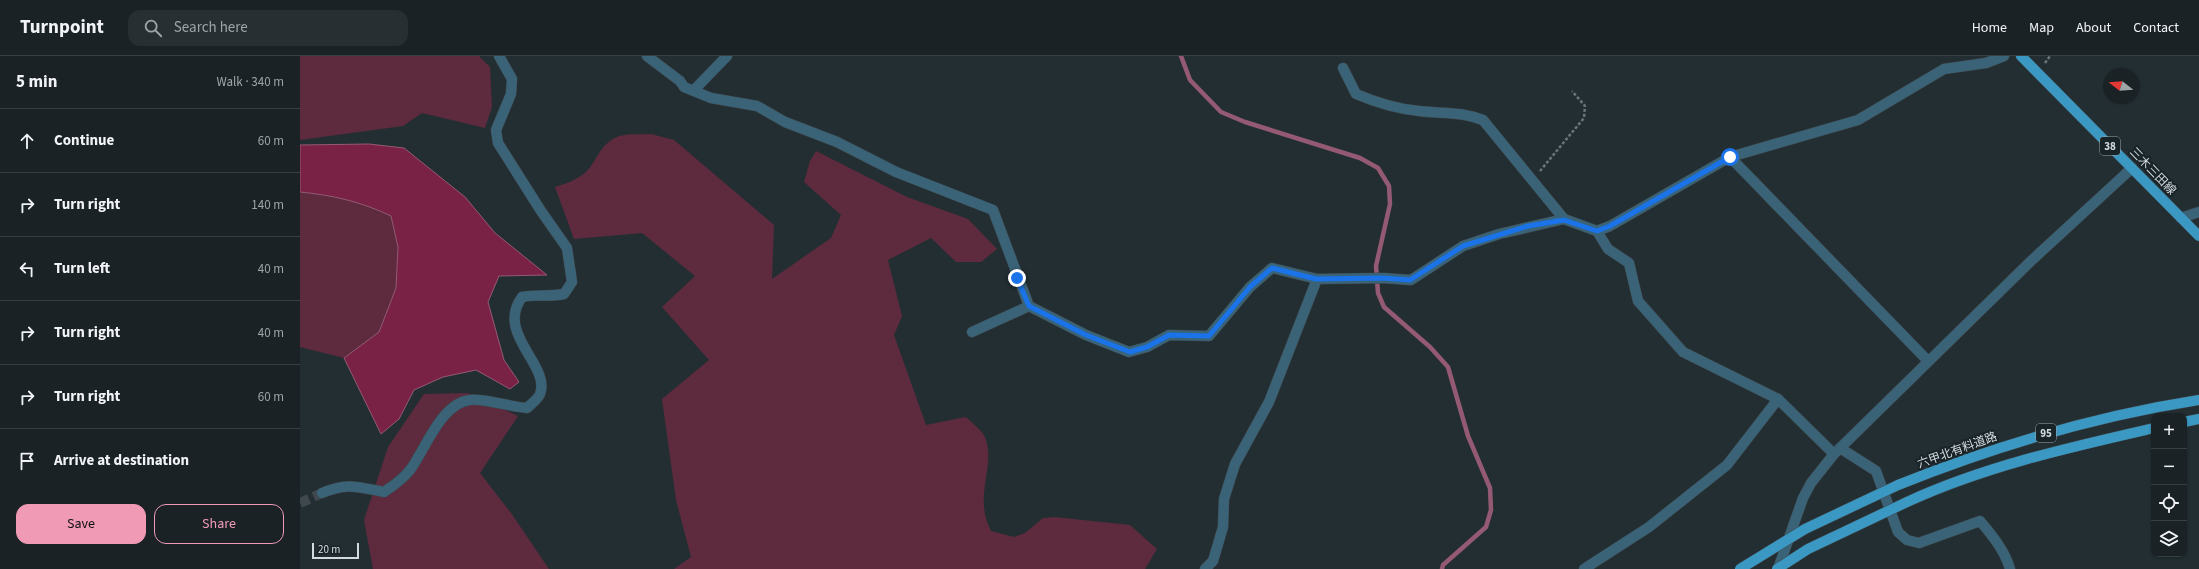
<!DOCTYPE html>
<html lang="en">
<head>
<meta charset="utf-8">
<style>
  :root { --surface:#1a2226; --page:#272f32; --text:#f1f3f6; --muted:#9fa4a7; --line:#383f43; --accent:#f09ab6 }
  body { margin:0; font-family:"Source Sans 3","Noto Sans JP",sans-serif; background:var(--page); color:var(--text) }
  .controls { position:absolute; right:12px; bottom:12px; display:grid; overflow:hidden; border-radius:8px; box-shadow:0 1px 3px #0004 }
  .controls button { width:36px; height:36px; display:grid; place-items:center; padding:0; border:0; border-bottom:1px solid var(--line); background:var(--surface); color:var(--text); font:20px sans-serif }
  .compass { position:absolute; left:1803px; top:12px; width:36px; height:36px; border-radius:50%; background:var(--surface); box-shadow:0 1px 3px #0004; rotate:287deg }
  .scale { position:absolute; left:12px; bottom:10px; width:47px; box-sizing:border-box; padding-left:4px; border:2px solid #d4dbdf; border-top:0; font-size:11px; line-height:14px; white-space:nowrap; color:#d4dbdf; -webkit-text-stroke:3px #192429; paint-order:stroke }
  .stop { position:absolute; width:12px; height:12px; margin:-9px; border:3px solid #1a73e8; border-radius:50%; background:#fff }
  .stop.end { background:#1a73e8; border-color:#fff; box-shadow:0 1px 4px #0008 }
  .list { margin:0; padding:0; list-style:none }
  h2 { display:flex; justify-content:space-between; align-items:center; height:52px; margin:0; padding:0 16px; font-size:17px }
  h2 small { font-size:13px; font-weight:400; color:var(--muted) }
  .list li { display:grid; grid-template-columns:26px 1fr auto; gap:12px; align-items:center; box-sizing:border-box; height:64px; padding:0 16px; border-top:1px solid var(--line) }
  .list b { display:block; font-size:15px; white-space:nowrap }
  .list em { font-size:13px; font-style:normal; color:var(--muted) }
  .actions { display:flex; gap:8px; padding:12px 16px }
  .actions a { flex:1; padding:9px 0; border:1px solid var(--accent); border-radius:12px; text-align:center; font-size:14px; color:var(--accent) }
  .actions .main { background:var(--accent); color:#111 }
  .icon { flex:none; width:22px; height:22px; fill:none; stroke:currentColor; stroke-width:2; stroke-linecap:round; stroke-linejoin:round }
  .map { position:relative; flex:none; width:1899px; height:513px; overflow:hidden }
  header { display:flex; align-items:center; gap:24px; box-sizing:border-box; height:56px; padding:0 20px; background:var(--surface); border-bottom:1px solid var(--line) }
  header strong { font-size:19px }
  nav { display:flex; gap:22px; margin-inline-start:auto; font-size:14px }
  .search { width:280px; height:36px; background:var(--page); display:flex; align-items:center; gap:10px; box-sizing:border-box; padding:0 14px; border-radius:12px; color:var(--muted); font-size:15px }
  main { display:flex }
  aside { flex:1; background:var(--surface) }
  .map>svg:first-child { display:block }
  .green { fill:#5d2b3d }
  .water { fill:#792246; stroke:#945a74 }
  .lines { fill:none; stroke-linecap:round; stroke-linejoin:round }
  .stream { stroke:#945a74; stroke-width:4.5 }
  .minor-tunnel { stroke:#3e484d; stroke-width:10; stroke-dasharray:10 5; stroke-linecap:butt }
  .minor-casing { stroke:#3f4a4f; stroke-width:11 }
  .major-casing { stroke:#3f4a4f; stroke-width:11 }
  .path { stroke:#6b7479; stroke-width:2.5; stroke-dasharray:3 2; stroke-linecap:butt }
  .minor { stroke:#3a6377; stroke-width:10 }
  .major { stroke:#3a98c2; stroke-width:10 }
  .major-bridge-casing { stroke:#3f4a4f; stroke-width:11; stroke-linecap:butt }
  .major-bridge { stroke:#3a98c2; stroke-width:10 }
  .route { stroke:#1a73e8; stroke-width:5 }
  .labels { text-anchor:middle; stroke-width:4; stroke-linejoin:round; paint-order:stroke }
  .shield { fill:#192429; stroke:#9ca4a8; stroke-width:1 }
  .shield-label { font-size:11px; font-weight:bold; fill:#d4dbdf }
  .street-label { font-size:12px; fill:#d4dbdf; stroke:#192429 }
</style>
</head>
<body>
<header>
<strong>Turnpoint</strong>
<div class="search"><svg class="icon" aria-label="search" viewBox="0 0 24 24"><circle cx="10" cy="10" r="6"/><path d="M15 15l6 6"/></svg>Search here</div>
<nav><a>Home</a><a>Map</a><a>About</a><a>Contact</a></nav>
</header>
<main>
<aside>
<h2>5 min<small>Walk · 340 m</small></h2>
<ul class="list">
<li><svg class="icon" aria-label="ahead" viewBox="0 0 24 24"><path d="M12 20V5M6 11l6-6 6 6"/></svg><div><b>Continue</b></div><em>60 m</em></li>
<li><svg class="icon" aria-label="right" viewBox="0 0 24 24"><path d="M7 20v-9h11M14 6l5 5-5 5"/></svg><div><b>Turn right</b></div><em>140 m</em></li>
<li><svg class="icon" aria-label="left" viewBox="0 0 24 24"><path d="M17 20v-9H6M10 6l-5 5 5 5"/></svg><div><b>Turn left</b></div><em>40 m</em></li>
<li><svg class="icon" aria-label="right" viewBox="0 0 24 24"><path d="M7 20v-9h11M14 6l5 5-5 5"/></svg><div><b>Turn right</b></div><em>40 m</em></li>
<li><svg class="icon" aria-label="right" viewBox="0 0 24 24"><path d="M7 20v-9h11M14 6l5 5-5 5"/></svg><div><b>Turn right</b></div><em>60 m</em></li>
<li><svg class="icon" aria-label="arrive" viewBox="0 0 24 24"><path d="M6 21V4h12l-3 4 3 4H6"/></svg><div><b>Arrive at destination</b></div></li>
</ul>
<div class="actions"><a class="main">Save</a><a>Share</a></div>
</aside>
<div class="map">
<svg width="1899" height="513" viewBox="0 0 1899 513">
  <rect width="100%" height="100%" fill="#232e33"/>
  <g class="green">
    <polygon points="0,0 179,0 190,11 192,51 185,72 122,57 103,70 0,84"/>
    <path d="M 351,78 L 374,84 L 474,169 L 472,223 L 531,182 L 541,159 L 504,126 L 510,105 L 516,95 L 607,141 L 668,163 L 697,193 L 681,206 L 656,206 L 631,182 L 588,204 L 602,260 L 594,279 L 626,369 L 666,361 C 672,367 680,373 684,379 C 698,408 672,439 691,475 L 714,481 L 725,477 L 743,462 L 754,461 L 830,469 L 857,493 L 845,513 L 374,513 L 391,501 L 376,444 L 362,343 L 409,304 L 362,251 L 395,220 L 342,177 L 274,183 L 255,131 C 265,128 277,124 286,116 C 297,105 300,88 317,81 C 327,77 340,79 351,78 Z"/>
    <path d="M 0,136 C 33,139 61,146 91,160 L 98,191 L 96,232 L 79,276 L 44,302 L 0,291 Z"/>
    <polygon points="168,337 218,360 180,417 211,457 249,513 73,513 64,464 88,391 124,338"/>
  </g>
  <path class="water" d="M 69,88 L 104,92 L 165,141 L 195,177 L 247,219 L 199,220 L 188,246 L 204,304 L 219,326 L 210,333 L 176,314 L 143,321 L 114,334 L 99,363 L 81,378 L 44,302 L 79,276 L 96,232 L 98,191 L 91,160 C 62,146 32,139 0,136 L 0,89 Z"/>
  <g class="lines">
    <polyline class="stream" points="881,0 890,24 921,56 945,66 1060,102 1078,112 1089,130 1090,148 1076,210 1078,237 1084,251 1130,291 1148,311 1168,380 1190,432 1191,454 1186,471 1143,509 1142,513"/>
    <polyline class="minor-tunnel" points="0,447 22,437"/>
    <defs>
      <g id="minor">
        <polyline points="347,0 380,25 384,31 411,42 457,50 485,66 537,86 596,116 693,154 729,250 786,279 829,296 847,291 869,279 909,280 950,231 972,212 1017,223"/>
        <path d="M 1043,12 L 1056,38 C 1075,46 1097,53 1119,55 C 1144,58 1159,55 1183,64 L 1264,163"/>
        <polyline points="394,34 427,0"/>
        <polyline points="1430,101 1628,305"/>
        <polyline points="1881,162 1899,156"/>
        <polyline points="1297,175 1308,193 1329,207 1338,245 1383,296 1478,343 1534,398"/>
        <polyline points="672,276 729,250"/>
        <path d="M 1540,392 L 1576,415 L 1598,476 L 1607,484 L 1619,487 L 1680,465 C 1692,479 1705,495 1710,513"/>
        <path d="M 22,437 C 48,426 57,431 84,436 C 93,430 103,423 110,414 C 125,394 141,347 170,344 C 182,342 212,351 227,352 C 231,348 238,343 240,338 C 251,309 195,278 222,241 C 236,238 250,241 264,238 L 272,226 L 267,192 L 241,155 L 198,87 L 196,74 L 211,38 L 212,23 L 199,0"/>
        <polyline points="905,513 913,505 923,471 924,443 935,408 969,346 1017,223 1083,222 1111,224 1163,190 1199,178 1264,163 1297,175 1310,170 1430,101 1558,64 1644,13 1686,7 1704,0"/>
        <polyline points="1284,513 1349,471 1427,409 1478,343"/>
        <polyline points="1478,513 1503,442 1511,427 1534,398 1731,205 1832,112"/>
      </g>
      <g id="major">
        <polyline points="1721,0 1899,180"/>
        <polyline points="1884,366 1899,363"/>
        <path d="M 1598,429 C 1695,390 1796,360 1899,344"/>
        <path d="M 1607,446 C 1685,410 1771,391 1854,372"/>
      </g>
    </defs>
    <use href="#minor" class="minor-casing"/>
    <use href="#major" class="major-casing"/>
    <g class="path">
      <polyline points="1745,7 1750,0"/>
      <polyline points="1240,115 1284,62 1285,50 1272,35"/>
    </g>
    <use href="#minor" class="minor"/>
    <use href="#major" class="major"/>
    <defs>
      <g id="major-bridge">
        <polyline points="1440,513 1505,473 1598,429"/>
        <polyline points="1477,513 1508,493 1607,446"/>
      </g>
    </defs>
    <use href="#major-bridge" class="major-bridge-casing"/>
    <use href="#major-bridge" class="major-bridge"/>
  </g>
  <g class="lines">
    <polyline class="route" points="717,222 729,250 786,279 830,296 847,291 869,279 909,280 950,231 972,212 1016,223 1083,222 1110,224 1163,190 1228,170 1264,164 1297,175 1310,170 1430,101"/>
  </g>
  <g class="labels">
    <g class="shield">
      <rect x="1800" y="81" width="20" height="18" rx="3"/>
      <rect x="1736" y="368" width="20" height="18" rx="3"/>
    </g>
    <g class="shield-label">
      <text x="1810" y="94">38</text>
      <text x="1746" y="381">95</text>
    </g>
    <g class="street-label">
      <text transform="translate(1853 115) rotate(46)" y="4">三木三田線</text>
      <text transform="translate(1657 394) rotate(-20)" y="4">六甲北有料道路</text>
    </g>
  </g>
</svg>
<div class="controls">
<button>+</button>
<button>−</button>
<button><svg class="icon" aria-label="locate" viewBox="0 0 24 24"><circle cx="12" cy="12" r="6"/><path d="M12 2v4M12 18v4M2 12h4M18 12h4"/></svg></button>
<button><svg class="icon" aria-label="layers" viewBox="0 0 24 24"><path d="M12 4l9 5-9 5-9-5zM3 14l9 5 9-5"/></svg></button>
</div>
<svg class="compass" viewBox="-18 -18 36 36"><path d="M0-13l5 13h-10z" fill="#e53935"/><path d="M0 13l5-13h-10z" fill="#9fa4a7"/></svg>
<div class="scale">20 m</div>
<div class="stop" style="left:1430px;top:101px"></div>
<div class="stop end" style="left:717px;top:222px"></div>
</div>
</main>
</body>
</html>
